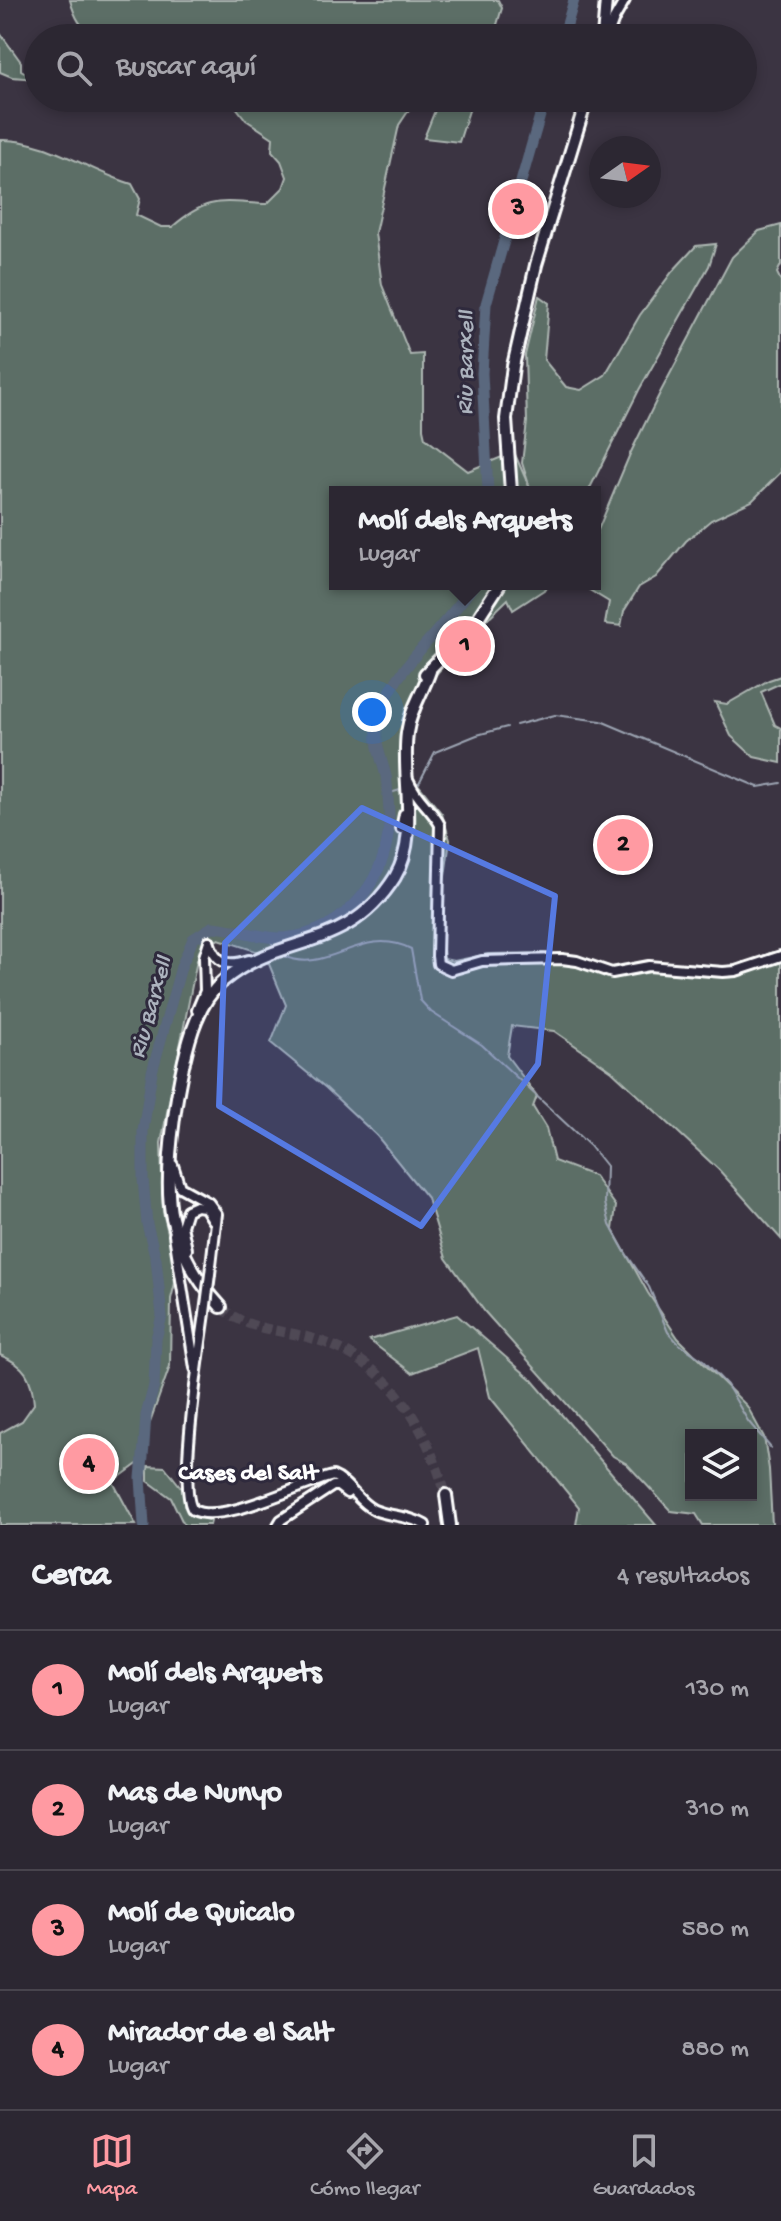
<!DOCTYPE html>
<html lang="es">
<head>
<meta charset="utf-8">
<style>
  :root { --surface:#2c2732; --page:#38333e; --text:#f1f3f6; --muted:#a6a5ac; --line:#48444d; --accent:#ff9aa2 }
  body { margin:0; font-family:"Gochi Hand",sans-serif; background:var(--page); color:var(--text) }
  .controls { position:absolute; right:24px; bottom:24px; display:grid; overflow:hidden; border-radius:0px; box-shadow:0 4px 12px #0003 }
  .controls button { width:72px; height:72px; display:grid; place-items:center; padding:0; border:0; border-bottom:2px solid var(--line); background:var(--surface); color:var(--text); font:40px sans-serif }
  .compass { position:absolute; left:589px; top:136px; width:72px; height:72px; border-radius:50%; background:var(--surface); box-shadow:0 4px 12px #0003; rotate:76deg }
  .you { position:absolute; left:372px; top:712px; width:28px; height:28px; margin:-20px; border:6px solid #fff; border-radius:50%; background:#1a73e8; box-shadow:0 0 0 12px #1a73e833 }
  .badge { display:grid; place-items:center; width:52px; height:52px; border-radius:50%; background:var(--accent); color:#111; font-size:26px; font-weight:700 }
  .pin { position:absolute; translate:-50% -50%; border:4px solid #fff; box-shadow:0 2px 8px #0006 }
  .popup { position:absolute; left:329px; top:486px; width:272px; height:104px; box-sizing:border-box; display:grid; place-content:center; border-radius:0px; background:var(--surface); filter:drop-shadow(0 2px 6px #0005); font-size:26px; white-space:nowrap; color:var(--muted) }
  .popup b { font-size:30px; color:var(--text) }
  .popup::after { content:''; position:absolute; left:50%; top:100%; margin-left:-16px; border:16px solid transparent; border-top-color:var(--surface) }
  .list { margin:0; padding:0; list-style:none }
  h2 { display:flex; justify-content:space-between; align-items:center; height:104px; margin:0; padding:0 32px; font-size:34px }
  h2 small { font-size:26px; font-weight:400; color:var(--muted) }
  .list li { display:grid; grid-template-columns:52px 1fr auto; gap:24px; align-items:center; box-sizing:border-box; height:120px; padding:0 32px; border-top:2px solid var(--line) }
  .list b { display:block; font-size:30px; white-space:nowrap }
  .list p { margin:0; font-size:26px; white-space:nowrap; color:var(--muted) }
  .list em { font-size:26px; font-style:normal; color:var(--muted) }
  .icon { flex:none; width:44px; height:44px; fill:none; stroke:currentColor; stroke-width:2; stroke-linecap:round; stroke-linejoin:round }
  .map { position:relative; flex:none; width:781px; height:1525px; overflow:hidden }
  .search { position:absolute; background:var(--surface); box-shadow:0 4px 12px #0003; left:24px; right:24px; top:24px; height:88px; display:flex; align-items:center; gap:20px; box-sizing:border-box; padding:0 28px; border-radius:44px; color:var(--muted); font-size:30px }
  .sheet { height:584px; background:var(--surface) }
  nav { display:flex; justify-content:space-around; align-items:center; box-sizing:border-box; height:112px; border-top:2px solid var(--line); background:var(--surface); font-size:22px; color:var(--muted) }
  nav a { display:grid; justify-items:center; gap:4px }
  nav .on { color:var(--accent) }
  .map>svg:first-child { display:block }
  .green { fill:#5b6e66; stroke:#adb6b2; stroke-width:2; fill-rule:evenodd }
  .lines { fill:none; stroke-linecap:round; stroke-linejoin:round }
  .stream { stroke:#9ca4b2; stroke-width:2 }
  .river { stroke:#5a677e; stroke-width:11 }
  .major-tunnel { stroke:#4f4855; stroke-width:10; stroke-dasharray:10 5; stroke-linecap:butt }
  .minor-casing { stroke:#fff; stroke-width:14 }
  .major-casing { stroke:#fff; stroke-width:16 }
  .minor { stroke:#2f2a3d; stroke-width:8 }
  .major { stroke:#2f2a3d; stroke-width:10 }
  .minor-bridge-casing { stroke:#fff; stroke-width:14; stroke-linecap:butt }
  .minor-bridge { stroke:#2f2a3d; stroke-width:8 }
  .marked { fill:#567ae2; fill-opacity:0.2; stroke:#567ae2; stroke-width:6; stroke-linejoin:round }
  .labels { text-anchor:middle; stroke-width:6; stroke-linejoin:round; paint-order:stroke }
  .water-label { font-size:24px; font-style:italic; fill:#acb3be; stroke:#2f2a3d }
  .neighbourhood-label { font-size:24px; font-weight:bold; fill:#fff; stroke:#2f2a3d }
</style>
</head>
<body>
<div class="map">
<svg width="781" height="1525" viewBox="0 0 781 1525">
  <rect width="100%" height="100%" fill="#3b3442"/>
  <filter id="ink" filterUnits="userSpaceOnUse"><feTurbulence type="fractalNoise" baseFrequency=".0125" numOctaves="2"/><feDisplacementMap in="SourceGraphic" scale="16" xChannelSelector="R" yChannelSelector="G"/><feConvolveMatrix kernelMatrix="1 2 1 2 8 2 1 2 1" color-interpolation-filters="sRGB"/></filter>
  <g filter="url(#ink)">
    <g class="green">
      <path d="M 70,0 L 498,0 L 502,8 L 493,38 L 96,38 C 80,27 75,18 70,0 Z"/>
      <polygon points="0,33 21,62 21,70 36,79 12,77 0,72"/>
      <path d="M 238,98 L 417,98 L 399,125 L 375,233 L 382,285 L 410,355 L 423,354 L 423,429 L 425,438 L 468,471 L 514,452 L 531,491 L 522,463 L 527,422 L 525,355 L 539,296 L 549,303 L 544,360 L 566,387 L 581,390 L 605,375 L 640,315 L 672,272 L 696,246 L 716,244 L 709,266 L 639,390 L 588,492 L 335,492 L 335,584 L 553,584 L 513,610 L 508,599 L 474,632 L 422,690 L 410,723 L 408,759 L 412,777 L 442,814 L 450,840 L 443,891 L 442,940 L 444,959 L 454,961 L 488,954 L 543,953 L 588,959 L 604,968 L 621,968 L 646,962 L 716,968 L 739,967 L 772,952 L 781,952 L 781,1239 L 719,1170 L 612,1071 L 554,1031 L 512,1026 L 507,1056 L 537,1096 L 533,1107 L 546,1128 L 554,1161 L 594,1176 L 616,1206 L 613,1230 L 648,1293 L 678,1338 L 747,1406 L 764,1437 L 769,1469 L 772,1525 L 703,1525 L 696,1514 L 671,1511 L 627,1464 L 613,1456 L 485,1312 L 446,1258 L 428,1199 L 377,1136 L 326,1088 L 271,1043 L 286,1005 L 269,964 L 259,952 L 219,939 L 204,946 L 197,960 L 161,1143 L 163,1212 L 171,1245 L 175,1283 L 171,1299 L 170,1366 L 146,1433 L 140,1462 L 113,1482 L 136,1525 L 0,1525 L 0,1433 L 22,1421 L 34,1404 C 32,1377 25,1365 0,1355 L 0,140 C 44,138 91,172 132,184 L 140,199 L 136,215 L 161,227 L 172,227 C 209,195 221,202 267,204 L 283,188 L 287,177 L 281,161 L 272,151 L 273,138 L 246,120 L 236,107 ZM 691,1435 L 751,1435 L 751,1495 L 691,1495 Z"/>
      <polygon points="440,98 473,98 459,142 424,138"/>
      <polygon points="781,225 781,265 777,273 781,281 781,472 752,501 711,520 686,541 656,577 639,587 624,611 621,626 605,624 609,602 586,588 575,585 595,584 595,537 630,454 660,393 732,257 759,231"/>
      <polygon points="781,676 781,683 761,692 775,725 781,728 781,763 754,757 731,736 715,702 727,704 769,680"/>
      <polygon points="457,1315 532,1380 656,1525 576,1525 579,1507 490,1397 478,1348 412,1373 369,1340"/>
      <polygon points="148,1466 165,1467 184,1491 184,1506 194,1516 211,1521 210,1525 184,1525 171,1498 148,1481"/>
    </g>
    <g class="lines">
      <g class="stream">
        <polyline points="516,725 555,715 601,721 758,787 781,783"/>
        <polyline points="415,784 419,783 435,752 477,735 507,727"/>
        <polyline points="387,794 400,790"/>
        <polyline points="267,937 275,947"/>
        <path d="M 284,956 C 328,976 361,924 411,949 L 420,1000 L 431,1012 L 482,1045 L 590,1146 L 606,1166 L 605,1203 L 610,1225 L 625,1252 L 649,1287 L 668,1332 L 679,1344 L 703,1360 L 727,1385 L 748,1421 L 771,1448"/>
      </g>
      <g class="river">
        <polyline points="563,38 574,0"/>
        <polyline points="488,492 482,373 486,304 545,98"/>
        <path d="M 144,1525 L 141,1478 L 144,1445 L 146,1415 L 154,1386 L 156,1339 L 162,1316 L 156,1259 L 147,1224 L 143,1179 L 143,1131 L 152,1072 L 181,967 L 193,939 L 212,927 C 236,928 259,939 284,938 C 348,933 392,875 389,812 C 388,801 388,788 386,776 C 382,760 375,745 377,729 C 384,674 446,629 474,584"/>
      </g>
      <path class="major-tunnel" d="M 221,1307 C 246,1330 276,1329 307,1337 C 388,1358 424,1421 446,1495"/>
      <defs>
        <g id="minor">
          <polyline points="607,38 614,19 625,0"/>
          <path d="M 409,781 C 416,799 431,808 440,825 L 437,956 L 438,964 L 451,970 L 482,961 L 562,959 L 577,961 L 612,973 L 649,966 L 723,972 L 736,971 L 781,956"/>
          <polyline points="401,829 404,814"/>
          <path d="M 209,941 C 216,964 228,967 249,960"/>
          <polyline points="197,1010 205,991 204,957 209,941"/>
          <polyline points="173,1165 180,1187 209,1203 217,1214 210,1274"/>
          <polyline points="174,1235 195,1368"/>
          <polyline points="187,1249 182,1226 187,1210 196,1206 205,1207 213,1220"/>
          <path d="M 205,1313 C 201,1345 177,1490 193,1510 C 223,1525 299,1484 333,1476 C 349,1482 357,1502 374,1510 C 390,1517 409,1515 425,1525"/>
          <polyline points="278,1525 281,1520 333,1486 338,1486 347,1493"/>
        </g>
        <g id="major">
          <polyline points="603,38 606,0"/>
          <polyline points="511,492 506,419 513,366 536,265 587,98"/>
          <polyline points="425,674 476,621 500,584"/>
          <path d="M 221,1307 C 198,1282 180,1252 172,1218 C 162,1175 179,1062 196,1021 C 202,1006 210,992 223,981 C 280,932 346,955 395,877 C 420,835 401,779 407,733 C 410,710 423,692 430,671"/>
          <polyline points="446,1495 450,1525"/>
        </g>
      </defs>
      <use href="#minor" class="minor-casing"/>
      <use href="#major" class="major-casing"/>
      <use href="#minor" class="minor"/>
      <use href="#major" class="major"/>
      <defs>
        <polyline id="minor-bridge" points="205,1313 210,1274"/>
      </defs>
      <use href="#minor-bridge" class="minor-bridge-casing"/>
      <use href="#minor-bridge" class="minor-bridge"/>
    </g>
  </g>
  <path class="marked" d="M 362,808 L 555,896 L 538,1064 L 421,1226 L 219,1106 L 225,943 Z"/>
  <g class="labels">
    <g class="water-label">
      <text transform="translate(464 363) rotate(-89)" y="8">Riu Barxell</text>
      <text transform="translate(149 1007) rotate(-74)" y="8">Riu Barxell</text>
    </g>
    <g class="neighbourhood-label">
      <text x="248" y="1479">Cases del Salt</text>
    </g>
  </g>
</svg>
<div class="controls">
<button><svg class="icon" aria-label="layers" viewBox="0 0 24 24"><path d="M12 4l9 5-9 5-9-5zM3 14l9 5 9-5"/></svg></button>
</div>
<svg class="compass" viewBox="-18 -18 36 36"><path d="M0-13l5 13h-10z" fill="#e53935"/><path d="M0 13l5-13h-10z" fill="#a6a5ac"/></svg>
<div class="you"></div>
<div class="pin badge" style="left:465px;top:646px">1</div>
<div class="popup"><b>Molí dels Arquets</b>Lugar</div>
<div class="pin badge" style="left:623px;top:845px">2</div>
<div class="pin badge" style="left:518px;top:209px">3</div>
<div class="pin badge" style="left:89px;top:1464px">4</div>
<div class="search"><svg class="icon" aria-label="search" viewBox="0 0 24 24"><circle cx="10" cy="10" r="6"/><path d="M15 15l6 6"/></svg>Buscar aquí</div>
</div>
<section class="sheet">
<h2>Cerca<small>4 resultados</small></h2>
<ul class="list">
<li><span class="badge">1</span><div><b>Molí dels Arquets</b><p>Lugar</p></div><em>130 m</em></li>
<li><span class="badge">2</span><div><b>Mas de Nunyo</b><p>Lugar</p></div><em>310 m</em></li>
<li><span class="badge">3</span><div><b>Molí de Quicalo</b><p>Lugar</p></div><em>580 m</em></li>
<li><span class="badge">4</span><div><b>Mirador de el Salt</b><p>Lugar</p></div><em>880 m</em></li>
</ul>
</section>
<nav>
<a class="on"><svg class="icon" aria-label="map" viewBox="0 0 24 24"><path d="M3 6l6-2 6 2 6-2v14l-6 2-6-2-6 2zM9 4v14M15 6v14"/></svg>Mapa</a>
<a><svg class="icon" aria-label="directions" viewBox="0 0 24 24"><path d="M12 3l9 9-9 9-9-9zM9 14v-3h6M13 9l2 2-2 2"/></svg>Cómo llegar</a>
<a><svg class="icon" aria-label="saved" viewBox="0 0 24 24"><path d="M7 4h10v16l-5-4-5 4z"/></svg>Guardados</a>
</nav>
</body>
</html>
